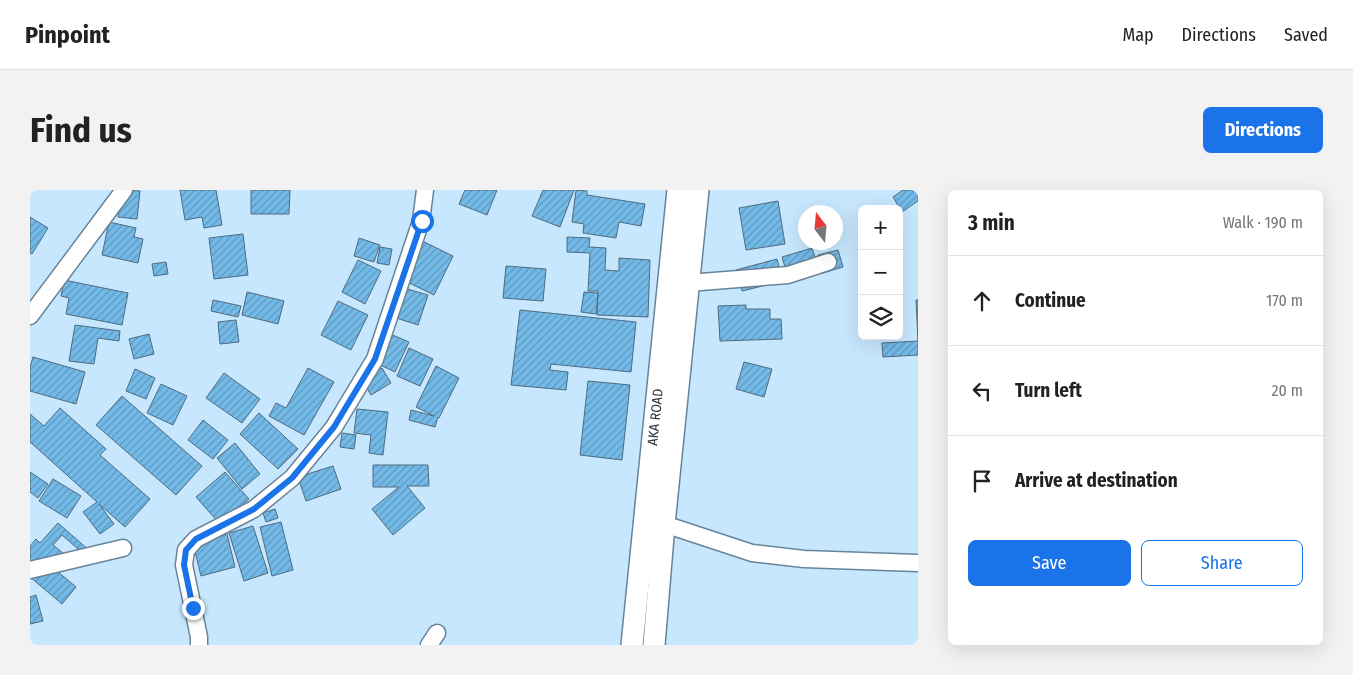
<!DOCTYPE html>
<html lang="en">
<head>
<meta charset="utf-8">
<style>
  :root { --surface:#fff; --page:#f2f2f2; --text:#222; --muted:#767676; --line:#e0e0e0; --accent:#1a73e8 }
  body { margin:0; font-family:"Fira Sans Condensed",sans-serif; background:var(--page); color:var(--text) }
  .controls { position:absolute; right:15px; top:15px; display:grid; overflow:hidden; border-radius:8px; box-shadow:0 5px 20px #0002 }
  .controls button { width:45px; height:45px; display:grid; place-items:center; padding:0; border:0; border-bottom:1px solid var(--line); background:var(--surface); color:var(--text); font:25px sans-serif }
  .compass { position:absolute; left:768px; top:15px; width:45px; height:45px; border-radius:50%; background:var(--surface); box-shadow:0 5px 20px #0002; rotate:344deg }
  .stop { position:absolute; width:15px; height:15px; margin:-11px; border:4px solid #1a73e8; border-radius:50%; background:#fff }
  .stop.end { background:#1a73e8; border-color:#fff; box-shadow:0 1px 5px #0008 }
  .list { margin:0; padding:0; list-style:none }
  h2 { display:flex; justify-content:space-between; align-items:center; height:65px; margin:0; padding:0 20px; font-size:21px }
  h2 small { font-size:16px; font-weight:400; color:var(--muted) }
  .list li { display:grid; grid-template-columns:32px 1fr auto; gap:15px; align-items:center; box-sizing:border-box; height:90px; padding:0 20px; border-top:1px solid var(--line) }
  .list b { display:block; font-size:19px; white-space:nowrap }
  .list em { font-size:16px; font-style:normal; color:var(--muted) }
  .actions { display:flex; gap:10px; padding:15px 20px }
  .actions a { flex:1; padding:11px 0; border:1px solid var(--accent); border-radius:8px; text-align:center; font-size:18px; color:var(--accent) }
  .actions .main { background:var(--accent); color:#fff }
  .icon { flex:none; width:28px; height:28px; fill:none; stroke:currentColor; stroke-width:2; stroke-linecap:round; stroke-linejoin:round }
  .map { position:relative; flex:none; width:888px; height:455px; overflow:hidden; border-radius:8px }
  header { display:flex; align-items:center; gap:30px; box-sizing:border-box; height:70px; padding:0 25px; background:var(--surface); border-bottom:1px solid var(--line) }
  header strong { font-size:24px }
  nav { display:flex; gap:28px; margin-inline-start:auto; font-size:18px }
  .intro { display:flex; align-items:center; justify-content:space-between; box-sizing:border-box; height:120px; padding:0 30px }
  h1 { margin:0; font-size:35px }
  .button { padding:12px 22px; border-radius:8px; background:var(--accent); color:#fff; font-size:18px; font-weight:700 }
  main { display:flex; gap:30px; padding:0 30px }
  aside { flex:1; background:var(--surface); border-radius:8px; box-shadow:0 5px 20px #0002 }
  .map>svg:first-child { display:block }
  .building { fill:url(#building-hatch); stroke:#4e6b7f }
  .lines { fill:none; stroke-linecap:round; stroke-linejoin:round }
  .minor-casing { stroke:#678499; stroke-width:19 }
  .major-casing { stroke:#678499; stroke-width:24 }
  .minor { stroke:#fff; stroke-width:16 }
  .major { stroke:#fff; stroke-width:21 }
  .route { stroke:#1a73e8; stroke-width:6 }
  .labels { text-anchor:middle; stroke-width:4; stroke-linejoin:round; paint-order:stroke }
  .street-label { font-size:14px; fill:#2b3841; stroke:#c7e7fe }
</style>
</head>
<body>
<header>
<strong>Pinpoint</strong>
<nav><a>Map</a><a>Directions</a><a>Saved</a></nav>
</header>
<div class="intro"><h1>Find us</h1><a class="button">Directions</a></div>
<main>
<div class="map">
<svg width="888" height="455" viewBox="0 0 888 455">
  <defs>
    <pattern id="building-hatch" width="6" height="6" patternUnits="userSpaceOnUse" patternTransform="scale(1.25)"><rect width="6" height="6" fill="#73bae8"/><path d="M-1 1l2-2M0 6l6-6M5 7l2-2" fill="none" stroke="#5f98be"/></pattern>
  </defs>
  <rect width="100%" height="100%" fill="#c7e7fe"/>
  <g class="building">
    <polygon points="90,0 110,1 107,29 88,27"/>
    <polygon points="150,0 186,0 192,35 174,38 172,27 155,30"/>
    <polygon points="221,0 260,0 259,24 221,24"/>
    <polygon points="435,0 467,0 457,25 429,14"/>
    <polygon points="513,0 544,0 530,37 502,26"/>
    <polygon points="546,0 557,1 557,5 615,14 611,36 589,32 586,48 553,43 554,34 542,32"/>
    <polygon points="873,0 888,0 888,11 872,22 863,7"/>
    <polygon points="748,11 755,54 716,60 709,18"/>
    <polygon points="0,27 18,38 2,64 0,63"/>
    <polygon points="79,32 106,38 104,47 113,49 108,73 72,65"/>
    <polygon points="213,44 218,85 184,89 179,48"/>
    <polygon points="537,47 560,48 559,57 576,58 575,80 589,81 589,68 620,70 618,127 567,125 568,101 558,101 560,63 537,62"/>
    <polygon points="329,48 350,55 344,72 324,66"/>
    <polygon points="386,48 423,66 404,105 367,87"/>
    <polygon points="350,57 362,59 359,75 347,73"/>
    <polygon points="782,58 789,81 759,90 752,67"/>
    <polygon points="808,60 813,77 793,83 788,65"/>
    <polygon points="747,69 753,91 712,101 706,80"/>
    <polygon points="328,70 351,81 335,114 312,102"/>
    <polygon points="136,72 138,84 124,86 122,74"/>
    <polygon points="476,76 516,79 513,111 473,108"/>
    <polygon points="34,90 98,103 92,135 36,124 39,108 31,106"/>
    <polygon points="367,96 398,105 388,135 357,125"/>
    <polygon points="217,102 254,111 248,134 212,125"/>
    <polygon points="554,102 568,103 566,124 551,122"/>
    <polygon points="183,110 211,116 208,127 181,121"/>
    <polygon points="886,110 888,110 888,165 853,167 852,153 888,151"/>
    <polygon points="308,111 338,125 321,160 291,145"/>
    <polygon points="716,115 716,119 740,119 740,129 751,129 752,149 690,151 688,116"/>
    <polygon points="490,120 606,132 601,182 521,174 520,180 538,182 536,200 481,195"/>
    <polygon points="206,130 209,152 190,154 188,132"/>
    <polygon points="45,135 90,141 89,151 68,148 64,174 39,171"/>
    <polygon points="358,143 379,152 365,182 344,172"/>
    <polygon points="119,144 124,164 104,169 99,149"/>
    <polygon points="379,158 403,169 390,196 367,186"/>
    <polygon points="3,167 55,182 46,214 0,201 0,177"/>
    <polygon points="714,172 742,179 734,207 706,199"/>
    <polygon points="406,176 429,188 409,228 408,227 405,237 379,230 381,220 404,226 386,217"/>
    <polygon points="278,178 304,192 274,245 239,226 246,213 256,218"/>
    <polygon points="352,178 361,193 341,205 332,190"/>
    <polygon points="105,179 125,188 116,209 96,201"/>
    <polygon points="194,183 230,209 212,233 176,208"/>
    <polygon points="558,191 600,195 592,270 550,265"/>
    <polygon points="131,194 157,206 143,235 117,223"/>
    <polygon points="92,206 172,276 146,305 66,235"/>
    <polygon points="30,218 76,259 70,265 120,309 95,337 69,314 84,334 70,344 53,322 67,312 0,252 0,224 14,236"/>
    <polygon points="327,219 358,222 353,265 339,263 341,245 324,243"/>
    <polygon points="229,223 268,259 248,279 210,244"/>
    <polygon points="173,230 198,250 183,269 158,250"/>
    <polygon points="312,243 326,245 324,259 310,257"/>
    <polygon points="205,253 230,284 212,299 187,268"/>
    <polygon points="343,275 398,275 399,296 377,296 395,318 363,345 342,319 369,297 343,297"/>
    <polygon points="303,276 311,299 276,311 268,287"/>
    <polygon points="0,282 18,294 8,308 0,302"/>
    <polygon points="195,282 219,309 190,334 166,307"/>
    <polygon points="23,289 51,306 37,328 9,311"/>
    <polygon points="245,319 248,328 236,332 233,323"/>
    <polygon points="251,332 263,380 242,386 230,337"/>
    <polygon points="28,333 68,368 63,374 54,366 55,365 32,345 23,355 39,368 27,381 46,397 32,414 0,387 0,356 6,349 10,353"/>
    <polygon points="223,336 238,383 214,391 199,343"/>
    <polygon points="197,344 205,377 171,386 163,353"/>
    <polygon points="6,405 13,431 0,434 0,407"/>
  </g>
  <g class="lines">
    <defs>
      <g id="minor">
        <polyline points="658,93 758,85 798,72"/>
        <polyline points="0,126 94,0"/>
        <polyline points="634,334 722,363 774,369 888,373"/>
        <polyline points="0,380 93,358"/>
        <polyline points="169,455 169,447 154,375 156,360 166,349 224,319 262,288 304,237 345,169 391,31 395,0"/>
        <polyline points="399,455 407,443"/>
      </g>
      <g id="major">
        <path id="s1" d="M 602,455 L 648,0"/>
        <polyline points="624,455 634,334 668,0"/>
      </g>
    </defs>
    <use href="#minor" class="minor-casing"/>
    <use href="#major" class="major-casing"/>
    <use href="#minor" class="minor"/>
    <use href="#major" class="major"/>
  </g>
  <g class="lines">
    <polyline class="route" points="163,418 154,375 156,360 166,349 224,319 262,288 304,237 345,169 392,31"/>
  </g>
  <g class="labels">
    <g class="street-label">
      <text dy="5" stroke="none"><textPath href="#s1" startOffset="229">AKA ROAD</textPath></text>
    </g>
  </g>
</svg>
<div class="controls">
<button>+</button>
<button>−</button>
<button><svg class="icon" aria-label="layers" viewBox="0 0 24 24"><path d="M12 4l9 5-9 5-9-5zM3 14l9 5 9-5"/></svg></button>
</div>
<svg class="compass" viewBox="-18 -18 36 36"><path d="M0-13l5 13h-10z" fill="#e53935"/><path d="M0 13l5-13h-10z" fill="#767676"/></svg>
<div class="stop" style="left:392px;top:31px"></div>
<div class="stop end" style="left:163px;top:418px"></div>
</div>
<aside>
<h2>3 min<small>Walk · 190 m</small></h2>
<ul class="list">
<li><svg class="icon" aria-label="ahead" viewBox="0 0 24 24"><path d="M12 20V5M6 11l6-6 6 6"/></svg><div><b>Continue</b></div><em>170 m</em></li>
<li><svg class="icon" aria-label="left" viewBox="0 0 24 24"><path d="M17 20v-9H6M10 6l-5 5 5 5"/></svg><div><b>Turn left</b></div><em>20 m</em></li>
<li><svg class="icon" aria-label="arrive" viewBox="0 0 24 24"><path d="M6 21V4h12l-3 4 3 4H6"/></svg><div><b>Arrive at destination</b></div></li>
</ul>
<div class="actions"><a class="main">Save</a><a>Share</a></div>
</aside>
</main>
</body>
</html>
